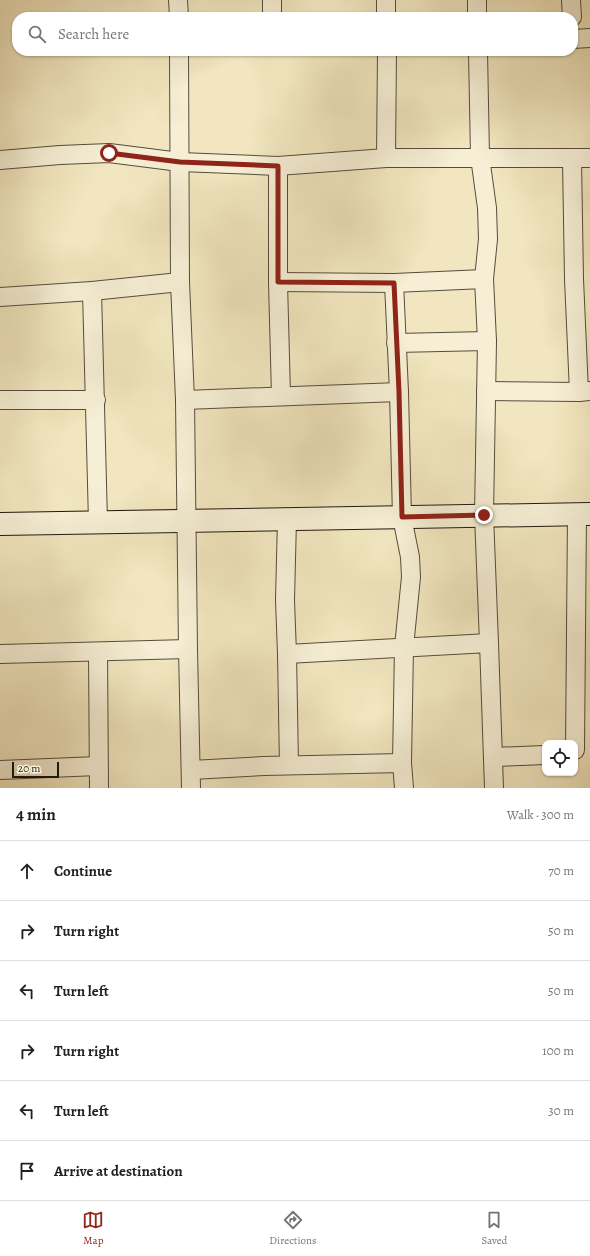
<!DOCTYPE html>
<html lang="en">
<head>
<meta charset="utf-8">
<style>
  :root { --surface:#fff; --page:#f6f6f6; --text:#202124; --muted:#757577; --line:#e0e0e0; --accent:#8f2418 }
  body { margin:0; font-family:Alegreya,serif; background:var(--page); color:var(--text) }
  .controls { position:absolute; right:12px; bottom:12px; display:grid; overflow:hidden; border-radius:8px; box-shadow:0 1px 3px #0004 }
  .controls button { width:36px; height:36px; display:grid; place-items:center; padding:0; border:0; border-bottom:1px solid var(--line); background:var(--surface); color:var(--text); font:20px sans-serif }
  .scale { position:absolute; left:12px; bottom:10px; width:47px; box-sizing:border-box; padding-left:4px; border:2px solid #221911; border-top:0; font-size:11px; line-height:14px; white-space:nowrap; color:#221911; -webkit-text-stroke:3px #f6efd5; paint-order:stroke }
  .stop { position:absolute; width:12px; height:12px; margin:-9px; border:3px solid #8f2418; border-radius:50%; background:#fff }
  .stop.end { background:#8f2418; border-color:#fff; box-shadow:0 1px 4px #0008 }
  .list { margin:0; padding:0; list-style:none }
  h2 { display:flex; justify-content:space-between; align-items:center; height:52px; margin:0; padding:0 16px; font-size:17px }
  h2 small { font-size:13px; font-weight:400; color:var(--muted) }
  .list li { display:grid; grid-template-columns:26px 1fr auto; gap:12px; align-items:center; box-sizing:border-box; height:60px; padding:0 16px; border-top:1px solid var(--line) }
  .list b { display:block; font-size:15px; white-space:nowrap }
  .list em { font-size:13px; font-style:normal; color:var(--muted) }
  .icon { flex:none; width:22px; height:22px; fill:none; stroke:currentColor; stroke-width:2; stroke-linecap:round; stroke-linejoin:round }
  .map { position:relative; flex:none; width:590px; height:788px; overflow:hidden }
  .search { position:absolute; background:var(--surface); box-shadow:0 1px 3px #0004; left:12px; right:12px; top:12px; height:44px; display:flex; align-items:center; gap:10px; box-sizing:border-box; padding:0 14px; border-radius:16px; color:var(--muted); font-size:15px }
  .sheet { height:412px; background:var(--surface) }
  nav { display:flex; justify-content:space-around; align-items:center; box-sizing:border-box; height:56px; border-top:1px solid var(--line); background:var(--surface); font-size:11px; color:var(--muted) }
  nav a { display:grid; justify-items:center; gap:2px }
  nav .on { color:var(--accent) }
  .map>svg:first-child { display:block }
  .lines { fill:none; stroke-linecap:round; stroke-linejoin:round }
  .street-casing { stroke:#564c3c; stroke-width:20 }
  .secondary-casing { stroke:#221911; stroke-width:24 }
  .street { stroke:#f6efd5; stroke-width:18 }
  .secondary { stroke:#f6efd5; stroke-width:22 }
  .route { stroke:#8f2418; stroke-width:5 }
</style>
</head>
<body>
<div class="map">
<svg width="590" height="788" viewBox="0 0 590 788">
  <rect width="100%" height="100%" fill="#f1e6bf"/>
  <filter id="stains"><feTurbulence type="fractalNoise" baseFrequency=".005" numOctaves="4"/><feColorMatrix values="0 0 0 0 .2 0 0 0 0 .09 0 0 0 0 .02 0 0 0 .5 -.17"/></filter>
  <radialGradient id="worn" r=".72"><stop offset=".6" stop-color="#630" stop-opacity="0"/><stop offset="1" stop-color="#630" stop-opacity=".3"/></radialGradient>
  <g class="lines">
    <defs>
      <g id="street">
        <polyline points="178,0 179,17"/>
        <polyline points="272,0 272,17"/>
        <polyline points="386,0 386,17"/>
        <polyline points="477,0 477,17"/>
        <polyline points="571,0 572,17"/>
        <polyline points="573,39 590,38"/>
        <polyline points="179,51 180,282 185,400 188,649 191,788"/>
        <polyline points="478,51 480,157 487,208 488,239 484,279"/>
        <polyline points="386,158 387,51"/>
        <polyline points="572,159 574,279 579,392"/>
        <polyline points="0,160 60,155 109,153 180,162 278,166 386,158 590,158"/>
        <polyline points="278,166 278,282 281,396"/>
        <polyline points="278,282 394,283 484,279 487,341 484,515 489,643"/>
        <polyline points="394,283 399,392 402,517 410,557 411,577 404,647 402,763 404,788"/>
        <polyline points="92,291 98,522"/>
        <polyline points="0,297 92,291 180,282"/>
        <polyline points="396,343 487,341"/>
        <polyline points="486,391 579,392 589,391"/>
        <polyline points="0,400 96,400"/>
        <polyline points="185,400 399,392"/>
        <polyline points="287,519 285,600 287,654 289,765"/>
        <polyline points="98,652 99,788"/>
        <polyline points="0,654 188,649"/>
        <polyline points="287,654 489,643 494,788"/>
        <polyline points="575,750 577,514"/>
        <polyline points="494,757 545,755"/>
        <polyline points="0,770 98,766"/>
        <polyline points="191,770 264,766 402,763"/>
      </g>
      <polyline id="secondary" points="0,524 590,514"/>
    </defs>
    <use href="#street" class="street-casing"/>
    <use href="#secondary" class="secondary-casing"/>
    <use href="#street" class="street"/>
    <use href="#secondary" class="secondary"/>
  </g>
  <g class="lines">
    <polyline class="route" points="109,153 180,162 278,166 278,282 394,283 399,392 402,517 484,515"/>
  </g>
  <rect width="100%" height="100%" filter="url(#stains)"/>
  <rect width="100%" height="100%" fill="url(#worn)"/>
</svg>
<div class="controls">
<button><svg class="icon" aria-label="locate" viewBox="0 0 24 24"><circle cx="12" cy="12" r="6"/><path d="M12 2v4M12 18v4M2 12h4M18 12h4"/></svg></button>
</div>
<div class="scale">20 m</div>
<div class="stop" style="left:109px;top:153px"></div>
<div class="stop end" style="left:484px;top:515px"></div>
<div class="search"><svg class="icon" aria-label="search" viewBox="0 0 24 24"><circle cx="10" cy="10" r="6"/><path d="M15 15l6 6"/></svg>Search here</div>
</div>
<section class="sheet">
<h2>4 min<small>Walk · 300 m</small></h2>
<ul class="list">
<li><svg class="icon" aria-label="ahead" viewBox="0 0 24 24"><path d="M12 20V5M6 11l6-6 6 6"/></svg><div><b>Continue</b></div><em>70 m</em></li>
<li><svg class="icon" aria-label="right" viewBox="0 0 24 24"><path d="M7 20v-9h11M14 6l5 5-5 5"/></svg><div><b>Turn right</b></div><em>50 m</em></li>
<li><svg class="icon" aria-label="left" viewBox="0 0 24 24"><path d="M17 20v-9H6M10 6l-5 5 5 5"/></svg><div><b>Turn left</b></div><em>50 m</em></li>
<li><svg class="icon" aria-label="right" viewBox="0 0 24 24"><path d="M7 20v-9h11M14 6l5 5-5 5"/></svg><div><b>Turn right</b></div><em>100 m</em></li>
<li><svg class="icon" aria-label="left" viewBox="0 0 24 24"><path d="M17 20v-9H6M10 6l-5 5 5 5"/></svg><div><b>Turn left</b></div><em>30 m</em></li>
<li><svg class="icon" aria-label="arrive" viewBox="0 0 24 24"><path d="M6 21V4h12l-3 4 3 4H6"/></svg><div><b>Arrive at destination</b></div></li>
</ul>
</section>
<nav>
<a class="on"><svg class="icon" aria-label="map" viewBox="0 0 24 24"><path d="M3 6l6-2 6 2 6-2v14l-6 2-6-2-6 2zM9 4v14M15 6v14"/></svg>Map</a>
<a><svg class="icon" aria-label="directions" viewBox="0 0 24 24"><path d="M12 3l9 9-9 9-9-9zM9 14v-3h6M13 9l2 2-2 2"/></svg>Directions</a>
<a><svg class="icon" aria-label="saved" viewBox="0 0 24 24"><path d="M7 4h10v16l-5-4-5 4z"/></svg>Saved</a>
</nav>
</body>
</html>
